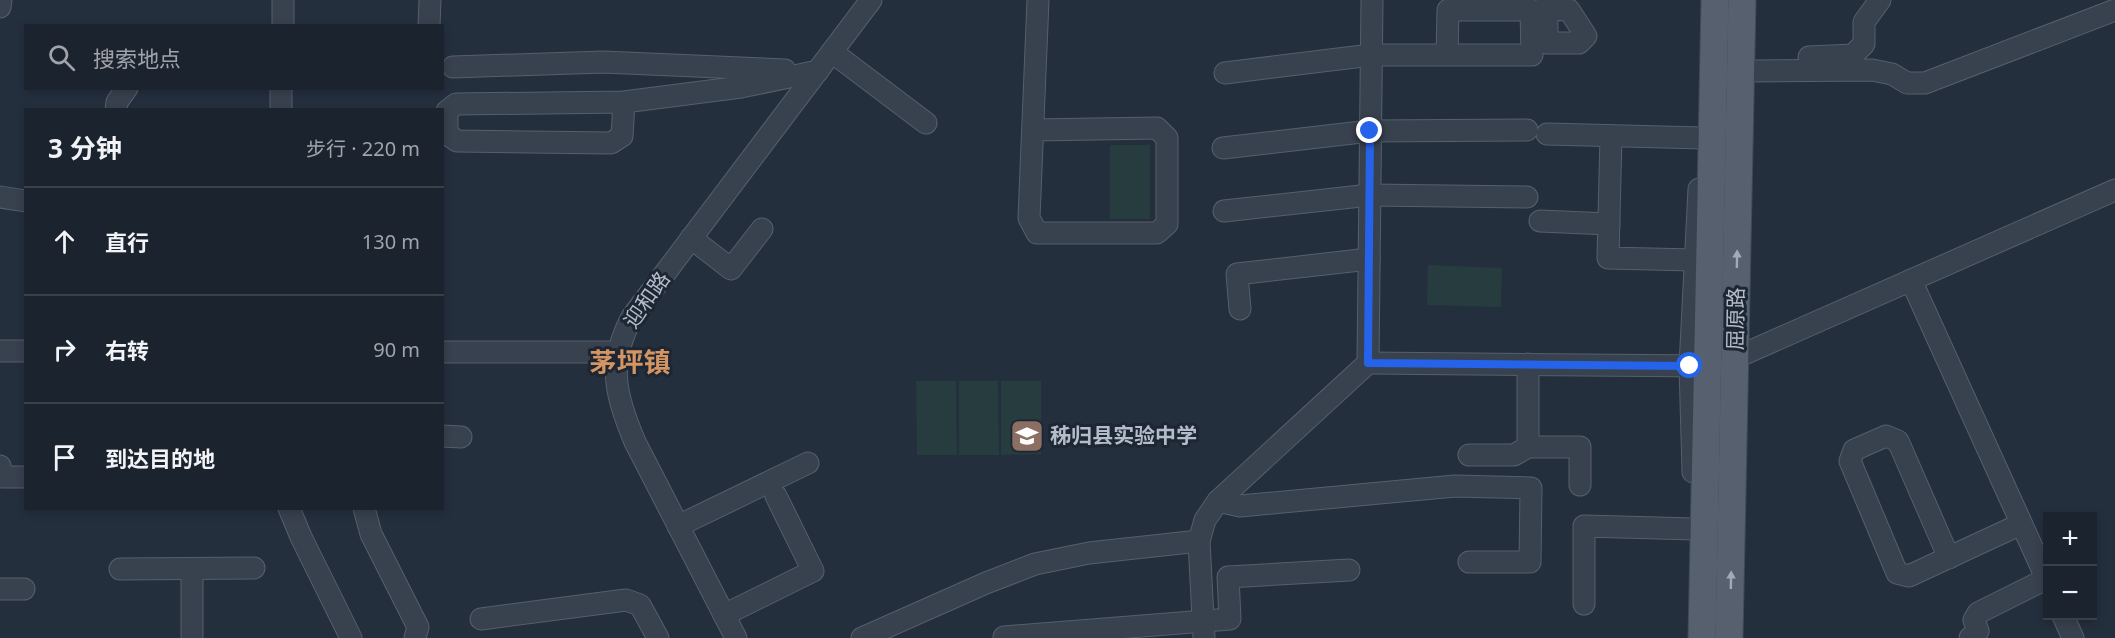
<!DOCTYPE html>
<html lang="zh">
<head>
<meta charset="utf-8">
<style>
  :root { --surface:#1b232e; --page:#242b36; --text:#f1f3f6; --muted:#a0a4aa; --line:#39404a }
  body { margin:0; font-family:"Noto Sans","Noto Sans SC",sans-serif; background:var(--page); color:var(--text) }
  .controls { position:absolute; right:18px; bottom:18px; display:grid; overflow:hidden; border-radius:0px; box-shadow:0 3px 9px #0003 }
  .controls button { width:54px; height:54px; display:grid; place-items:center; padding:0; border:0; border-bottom:2px solid var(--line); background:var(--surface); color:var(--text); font:30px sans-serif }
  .stop { position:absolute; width:18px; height:18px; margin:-14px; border:4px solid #2563eb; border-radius:50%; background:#fff }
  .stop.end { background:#2563eb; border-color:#fff; box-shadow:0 2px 6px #0008 }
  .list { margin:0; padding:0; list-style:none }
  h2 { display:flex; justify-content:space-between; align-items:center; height:78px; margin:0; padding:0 24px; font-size:26px }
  h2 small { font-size:20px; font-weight:400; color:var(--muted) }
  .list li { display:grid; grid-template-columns:39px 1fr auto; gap:18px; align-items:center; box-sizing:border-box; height:108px; padding:0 24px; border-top:2px solid var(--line) }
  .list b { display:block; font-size:22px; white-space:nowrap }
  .list em { font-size:20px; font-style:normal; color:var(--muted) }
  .icon { flex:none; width:33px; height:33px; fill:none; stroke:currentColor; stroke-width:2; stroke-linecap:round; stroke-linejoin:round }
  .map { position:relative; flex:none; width:2115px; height:638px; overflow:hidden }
  .search { position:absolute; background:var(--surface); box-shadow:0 3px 9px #0003; left:24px; top:24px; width:420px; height:66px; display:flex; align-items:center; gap:15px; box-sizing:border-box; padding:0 21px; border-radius:0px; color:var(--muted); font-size:22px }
  .panel { position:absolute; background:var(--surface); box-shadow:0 3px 9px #0003; left:24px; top:108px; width:420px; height:402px; border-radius:0px }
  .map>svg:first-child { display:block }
  .green { fill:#263c3f }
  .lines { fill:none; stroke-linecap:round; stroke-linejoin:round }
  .minor-casing { stroke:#565f6c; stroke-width:23 }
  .major-casing { stroke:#414a57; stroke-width:29 }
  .minor { stroke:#38414e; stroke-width:21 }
  .major { stroke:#56606e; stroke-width:27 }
  .oneway { fill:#a1aab7 }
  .route { stroke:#2563eb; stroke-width:8 }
  .labels { text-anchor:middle; stroke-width:6; stroke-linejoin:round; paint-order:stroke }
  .street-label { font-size:21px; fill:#b4bcc9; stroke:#1d2633 }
  .poi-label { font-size:21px; font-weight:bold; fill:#b4bcc9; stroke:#1d2633; text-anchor:start }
  .district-label { font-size:27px; font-weight:bold; fill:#d59563; stroke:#1d2633 }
</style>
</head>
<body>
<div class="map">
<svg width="2115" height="638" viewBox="0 0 2115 638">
  <rect width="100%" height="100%" fill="#242f3e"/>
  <g class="green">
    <rect x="1110" y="145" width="40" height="74"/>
    <polygon points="1428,265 1502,268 1501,307 1427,305"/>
    <polygon points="916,381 956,381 957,455 917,455"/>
    <polygon points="959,381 998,381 999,455 959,455"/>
    <polygon points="1001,381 1041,381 1041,454 1001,455"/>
  </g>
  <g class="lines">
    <defs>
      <g id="minor">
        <polyline points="1547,0 1547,43 1579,43 1586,36 1569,10 1547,9"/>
        <polyline points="0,7 1,0"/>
        <polyline points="283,26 283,0"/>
        <polyline points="429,26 430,0"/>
        <polyline points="832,52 926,123"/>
        <polyline points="1809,57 1853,55 1864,44 1864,22 1880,0"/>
        <polyline points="453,67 603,62 785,70"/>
        <polyline points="1752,71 1872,70 1892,74 1907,83 1925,83 2115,10"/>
        <polyline points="1225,73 1371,55 1532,55 1531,10 1448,10 1447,55"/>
        <polyline points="624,102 622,136 611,143 457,141 447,134 447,111 456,104 624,102 741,87 818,71"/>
        <polyline points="116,110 117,102 127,88"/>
        <polyline points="281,110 281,88"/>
        <polyline points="1033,130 1157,128 1167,138 1167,224 1157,233 1037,233 1029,218 1038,0"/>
        <polyline points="1547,134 1703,138"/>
        <polyline points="1611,136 1608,258 1694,260"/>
        <polyline points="1223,148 1370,131 1527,130"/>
        <polyline points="0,197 26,201"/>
        <polyline points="1224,211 1370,195 1527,197"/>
        <polyline points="1540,221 1609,224"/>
        <polyline points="691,238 731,269 762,229"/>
        <polyline points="1911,280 2048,582"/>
        <polyline points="1240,309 1237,274 1369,259"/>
        <polyline points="0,351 26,351"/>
        <polyline points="442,352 617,352"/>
        <polyline points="1368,363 1707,366 1735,358 2115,190"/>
        <polyline points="1528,364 1528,447"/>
        <polyline points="442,436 461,437"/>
        <polyline points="1469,455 1514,455 1528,447 1580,447 1580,485"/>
        <polyline points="0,466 2,477 26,477"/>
        <polyline points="1693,472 1690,366 1699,189"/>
        <polyline points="1218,501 1240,506 1455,486 1531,488 1530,562 1469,562"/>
        <polyline points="289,508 301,537 351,638"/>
        <polyline points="364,508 371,534 418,627 415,638"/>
        <polyline points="678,526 808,463"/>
        <polyline points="1949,558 1898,441 1886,436 1854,450 1850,461 1897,573 1909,576 2021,524"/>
        <polyline points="120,569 254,568"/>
        <polyline points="192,569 192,638"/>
        <polyline points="0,589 24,589"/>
        <polyline points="1584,604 1584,526 1695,529"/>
        <polyline points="724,615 813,571 776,496"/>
        <polyline points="2063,616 2073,638"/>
        <polyline points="481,619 626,600 640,605 658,638"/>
        <polyline points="1004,637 1230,619 1228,577 1349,570"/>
        <path d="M 736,638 L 635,442 C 615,395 607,364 632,317 L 871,0"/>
        <polyline points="862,638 986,583 1035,564 1089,553 1199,541"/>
        <polyline points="1204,638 1199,541 1205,520 1218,501 1368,363 1372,0"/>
        <polyline points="1970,638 1978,631 1974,620 1978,613 2046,579"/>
      </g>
      <g id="major">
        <polyline points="1702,638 1715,0"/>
        <polyline points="1729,638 1742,0"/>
      </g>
    </defs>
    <use href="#minor" class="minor-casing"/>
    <use href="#major" class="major-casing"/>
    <use href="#minor" class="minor"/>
    <use href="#major" class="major"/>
  </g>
  <defs><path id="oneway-solid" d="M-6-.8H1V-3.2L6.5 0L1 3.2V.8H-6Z" transform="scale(1.5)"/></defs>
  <g class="oneway">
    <use href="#oneway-solid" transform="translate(1737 259) rotate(-89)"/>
    <use href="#oneway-solid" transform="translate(1731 580) rotate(-89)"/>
  </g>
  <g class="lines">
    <polyline class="route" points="1370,131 1368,363 1690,366"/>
  </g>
  <defs>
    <symbol id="school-square" viewBox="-11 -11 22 22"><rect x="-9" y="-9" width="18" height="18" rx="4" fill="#8d6e63" stroke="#1d2633"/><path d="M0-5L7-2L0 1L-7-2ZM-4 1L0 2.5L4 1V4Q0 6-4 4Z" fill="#fff"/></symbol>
  </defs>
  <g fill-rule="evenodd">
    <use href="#school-square" x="1008" y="417" width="38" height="38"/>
  </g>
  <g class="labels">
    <g class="street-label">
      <text transform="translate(647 300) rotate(-55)" y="7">迎和路</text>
      <text transform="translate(1736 319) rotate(-89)" y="7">屈原路</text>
    </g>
    <g class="poi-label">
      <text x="1050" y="443">秭归县实验中学</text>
    </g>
    <g class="district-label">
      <text x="630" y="372">茅坪镇</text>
    </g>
  </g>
</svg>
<div class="controls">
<button>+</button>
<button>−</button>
</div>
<div class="stop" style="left:1690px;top:366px"></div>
<div class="stop end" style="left:1370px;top:131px"></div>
<div class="search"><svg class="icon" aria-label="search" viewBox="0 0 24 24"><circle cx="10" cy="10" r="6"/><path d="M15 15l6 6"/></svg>搜索地点</div>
<section class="panel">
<h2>3 分钟<small>步行 · 220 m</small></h2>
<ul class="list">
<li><svg class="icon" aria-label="ahead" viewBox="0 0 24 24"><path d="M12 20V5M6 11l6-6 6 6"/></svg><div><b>直行</b></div><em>130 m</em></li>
<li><svg class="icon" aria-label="right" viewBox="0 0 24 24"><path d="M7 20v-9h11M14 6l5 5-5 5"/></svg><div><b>右转</b></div><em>90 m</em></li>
<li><svg class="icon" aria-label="arrive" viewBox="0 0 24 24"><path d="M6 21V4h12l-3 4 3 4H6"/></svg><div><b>到达目的地</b></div></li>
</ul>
</section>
</div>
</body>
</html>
